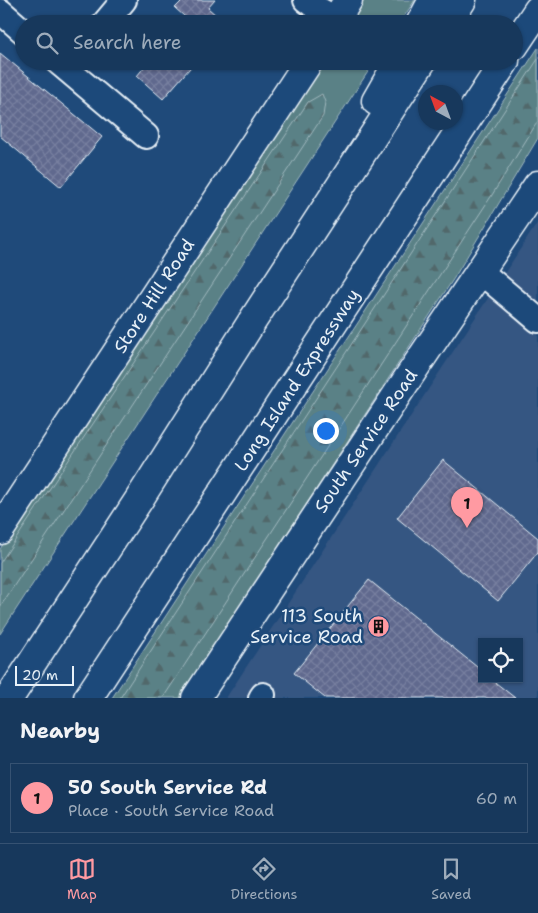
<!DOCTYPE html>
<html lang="en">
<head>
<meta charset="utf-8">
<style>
  :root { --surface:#17385c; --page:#244365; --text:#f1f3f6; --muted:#9eacbb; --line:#365272; --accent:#ff9aa2 }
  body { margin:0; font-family:"Shantell Sans",sans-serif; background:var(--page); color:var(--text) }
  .controls { position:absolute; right:15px; bottom:15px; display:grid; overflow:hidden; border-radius:0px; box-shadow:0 1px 4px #0004 }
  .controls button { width:45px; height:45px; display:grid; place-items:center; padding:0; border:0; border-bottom:1px solid var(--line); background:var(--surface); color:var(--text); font:25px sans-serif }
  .compass { position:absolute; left:418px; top:85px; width:45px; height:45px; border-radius:50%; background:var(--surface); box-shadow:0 1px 4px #0004; rotate:319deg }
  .scale { position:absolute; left:15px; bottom:12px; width:59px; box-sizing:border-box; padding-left:5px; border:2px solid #e8f1f8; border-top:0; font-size:14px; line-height:18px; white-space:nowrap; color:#e8f1f8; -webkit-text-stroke:4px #1f4a7a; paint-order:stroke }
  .you { position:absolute; left:325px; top:430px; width:18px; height:18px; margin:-12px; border:4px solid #fff; border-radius:50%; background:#1a73e8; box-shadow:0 0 0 8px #1a73e833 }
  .badge { display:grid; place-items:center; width:32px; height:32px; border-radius:50%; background:var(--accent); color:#111; font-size:16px; font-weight:700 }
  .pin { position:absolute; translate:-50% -41px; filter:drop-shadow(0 1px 2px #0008) }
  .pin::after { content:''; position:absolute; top:26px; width:18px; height:15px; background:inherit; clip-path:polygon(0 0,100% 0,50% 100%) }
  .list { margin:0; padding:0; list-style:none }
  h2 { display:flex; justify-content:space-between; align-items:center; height:65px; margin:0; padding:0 20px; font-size:21px }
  h2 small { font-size:16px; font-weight:400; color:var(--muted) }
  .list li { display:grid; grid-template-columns:32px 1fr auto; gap:15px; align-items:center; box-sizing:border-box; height:70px; margin:0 10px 10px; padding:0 10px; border:1px solid var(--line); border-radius:0px }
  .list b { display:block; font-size:19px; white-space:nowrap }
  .list p { margin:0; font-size:16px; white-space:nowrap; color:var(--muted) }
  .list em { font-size:16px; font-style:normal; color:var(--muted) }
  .icon { flex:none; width:28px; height:28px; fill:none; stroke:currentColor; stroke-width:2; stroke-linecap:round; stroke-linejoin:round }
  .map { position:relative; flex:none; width:538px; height:698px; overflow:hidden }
  .search { position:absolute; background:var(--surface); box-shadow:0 1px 4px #0004; left:15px; right:15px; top:15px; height:55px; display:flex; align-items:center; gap:12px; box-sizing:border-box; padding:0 18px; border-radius:28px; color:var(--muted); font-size:19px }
  .sheet { height:145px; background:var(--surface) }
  nav { display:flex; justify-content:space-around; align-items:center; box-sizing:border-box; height:70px; border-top:1px solid var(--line); background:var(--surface); font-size:14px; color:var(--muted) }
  nav a { display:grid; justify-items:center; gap:2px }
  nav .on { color:var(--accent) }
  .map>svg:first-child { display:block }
  .built { fill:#365682; fill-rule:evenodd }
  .green { fill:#5a8186; stroke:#a1b9bf }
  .forest { fill:url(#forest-firs); stroke:#a1b9bf }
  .building { fill:url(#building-cross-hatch); stroke:#e8f1f8 }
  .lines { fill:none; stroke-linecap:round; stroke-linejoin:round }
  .minor-casing { stroke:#e8f1f8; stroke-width:28 }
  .major-casing { stroke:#e8f1f8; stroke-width:31 }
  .highway-casing { stroke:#e8f1f8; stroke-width:31 }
  .minor { stroke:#1f4a7a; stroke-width:24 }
  .major { stroke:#1f4a7a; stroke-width:28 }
  .highway { stroke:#1f4a7a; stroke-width:28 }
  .labels { text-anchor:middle; stroke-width:5; stroke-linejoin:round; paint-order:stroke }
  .street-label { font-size:18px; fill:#e8f1f8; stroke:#1f4a7a }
  .poi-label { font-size:18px; fill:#e8f1f8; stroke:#1f4a7a; text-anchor:end }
</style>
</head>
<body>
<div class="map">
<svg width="538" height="698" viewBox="0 0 538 698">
  <defs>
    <pattern id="forest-firs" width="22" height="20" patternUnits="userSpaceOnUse" patternTransform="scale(1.25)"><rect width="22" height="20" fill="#5a8186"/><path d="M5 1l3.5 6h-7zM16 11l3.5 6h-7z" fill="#51676b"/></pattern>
    <pattern id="building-cross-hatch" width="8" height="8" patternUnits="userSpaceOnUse" patternTransform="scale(1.25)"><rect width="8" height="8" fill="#60698e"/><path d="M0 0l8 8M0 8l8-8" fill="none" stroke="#777f9f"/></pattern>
  </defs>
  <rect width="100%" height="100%" fill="#1f4a7a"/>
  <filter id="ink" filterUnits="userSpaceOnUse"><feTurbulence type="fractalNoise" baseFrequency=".02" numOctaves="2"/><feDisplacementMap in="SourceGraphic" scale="10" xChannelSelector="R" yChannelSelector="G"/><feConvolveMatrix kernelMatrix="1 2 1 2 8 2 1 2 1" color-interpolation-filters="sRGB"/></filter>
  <g filter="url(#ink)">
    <path class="built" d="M 538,222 L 538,698 L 226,698 ZM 482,642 L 519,642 L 519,679 L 482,679 Z"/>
    <g class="green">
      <polygon points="361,0 415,0 399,24 345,24"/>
      <polygon points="538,48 538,138 454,278 180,698 112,698"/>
      <polygon points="321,61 375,61 0,634 0,549"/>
    </g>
    <g class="forest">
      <polygon points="538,59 538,121 492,195 163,698 120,698"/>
      <polygon points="322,94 325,102 323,116 0,607 0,563 308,102"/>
    </g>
    <g class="building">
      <polygon points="183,0 215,0 208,8 226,24 193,24 175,8"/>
      <polygon points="0,53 102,137 61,187 0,136"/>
      <polygon points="149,61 196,61 163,99 137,76"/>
      <polygon points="443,460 538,538 538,552 498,601 397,518"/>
      <polygon points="369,580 482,671 482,679 491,679 515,698 325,698 294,673"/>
    </g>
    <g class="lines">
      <defs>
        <g id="minor">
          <polyline points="306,0 318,9 336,19"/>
          <polyline points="0,11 24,32"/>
          <polyline points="104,24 124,0"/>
          <polyline points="57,61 146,136"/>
          <polyline points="481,272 538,320"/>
          <polyline points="261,698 263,695"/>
        </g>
        <g id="major">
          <polyline points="334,24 348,0"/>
          <polyline points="0,530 309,61"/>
          <polyline points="196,698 414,369 538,185"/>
        </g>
        <g id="highway">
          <polyline points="420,24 433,0"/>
          <polyline points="447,24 462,0"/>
          <polyline points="514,46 538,10"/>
          <polyline points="376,101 399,61"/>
          <polyline points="9,698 140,498 253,320 422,61"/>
          <polyline points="88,698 505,61"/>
        </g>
      </defs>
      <use href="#minor" class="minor-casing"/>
      <use href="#major" class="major-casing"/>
      <use href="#highway" class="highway-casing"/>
      <use href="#minor" class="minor"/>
      <use href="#major" class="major"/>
      <use href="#highway" class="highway"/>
    </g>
  </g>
  <defs>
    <symbol id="building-disc" viewBox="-11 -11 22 22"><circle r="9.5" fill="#ff9aa2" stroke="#1f4a7a"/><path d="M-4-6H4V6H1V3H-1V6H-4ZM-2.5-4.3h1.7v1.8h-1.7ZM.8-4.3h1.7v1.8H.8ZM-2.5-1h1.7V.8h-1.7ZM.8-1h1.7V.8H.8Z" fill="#111"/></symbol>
  </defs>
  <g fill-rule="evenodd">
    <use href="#building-disc" x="366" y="614" width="25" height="25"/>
  </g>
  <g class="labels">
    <g class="street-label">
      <text transform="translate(154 296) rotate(-57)" y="6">Store Hill Road</text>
      <text transform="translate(297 380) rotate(-57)" y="6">Long Island Expressway</text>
      <text transform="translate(366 441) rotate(-56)" y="6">South Service Road</text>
    </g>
    <g class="poi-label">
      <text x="363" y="622">113 South<tspan x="363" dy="21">Service Road</tspan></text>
    </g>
  </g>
</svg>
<div class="controls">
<button><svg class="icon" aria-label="locate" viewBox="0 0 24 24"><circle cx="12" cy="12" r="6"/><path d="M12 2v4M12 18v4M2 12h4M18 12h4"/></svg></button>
</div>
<svg class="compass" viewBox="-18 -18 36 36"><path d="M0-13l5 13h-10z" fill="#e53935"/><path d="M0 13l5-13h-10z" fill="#9eacbb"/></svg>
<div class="scale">20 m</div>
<div class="you"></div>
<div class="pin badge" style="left:467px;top:528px">1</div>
<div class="search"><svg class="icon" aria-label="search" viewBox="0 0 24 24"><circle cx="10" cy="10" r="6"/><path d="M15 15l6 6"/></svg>Search here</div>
</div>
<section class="sheet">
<h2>Nearby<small></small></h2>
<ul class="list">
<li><span class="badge">1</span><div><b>50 South Service Rd</b><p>Place · South Service Road</p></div><em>60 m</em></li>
</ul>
</section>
<nav>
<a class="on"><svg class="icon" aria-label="map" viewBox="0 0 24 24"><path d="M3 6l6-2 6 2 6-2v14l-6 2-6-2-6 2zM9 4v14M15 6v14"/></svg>Map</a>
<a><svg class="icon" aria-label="directions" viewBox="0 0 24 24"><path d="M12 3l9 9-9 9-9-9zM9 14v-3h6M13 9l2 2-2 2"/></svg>Directions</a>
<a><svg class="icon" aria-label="saved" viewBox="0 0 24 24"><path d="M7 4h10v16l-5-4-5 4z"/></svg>Saved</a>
</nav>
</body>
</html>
